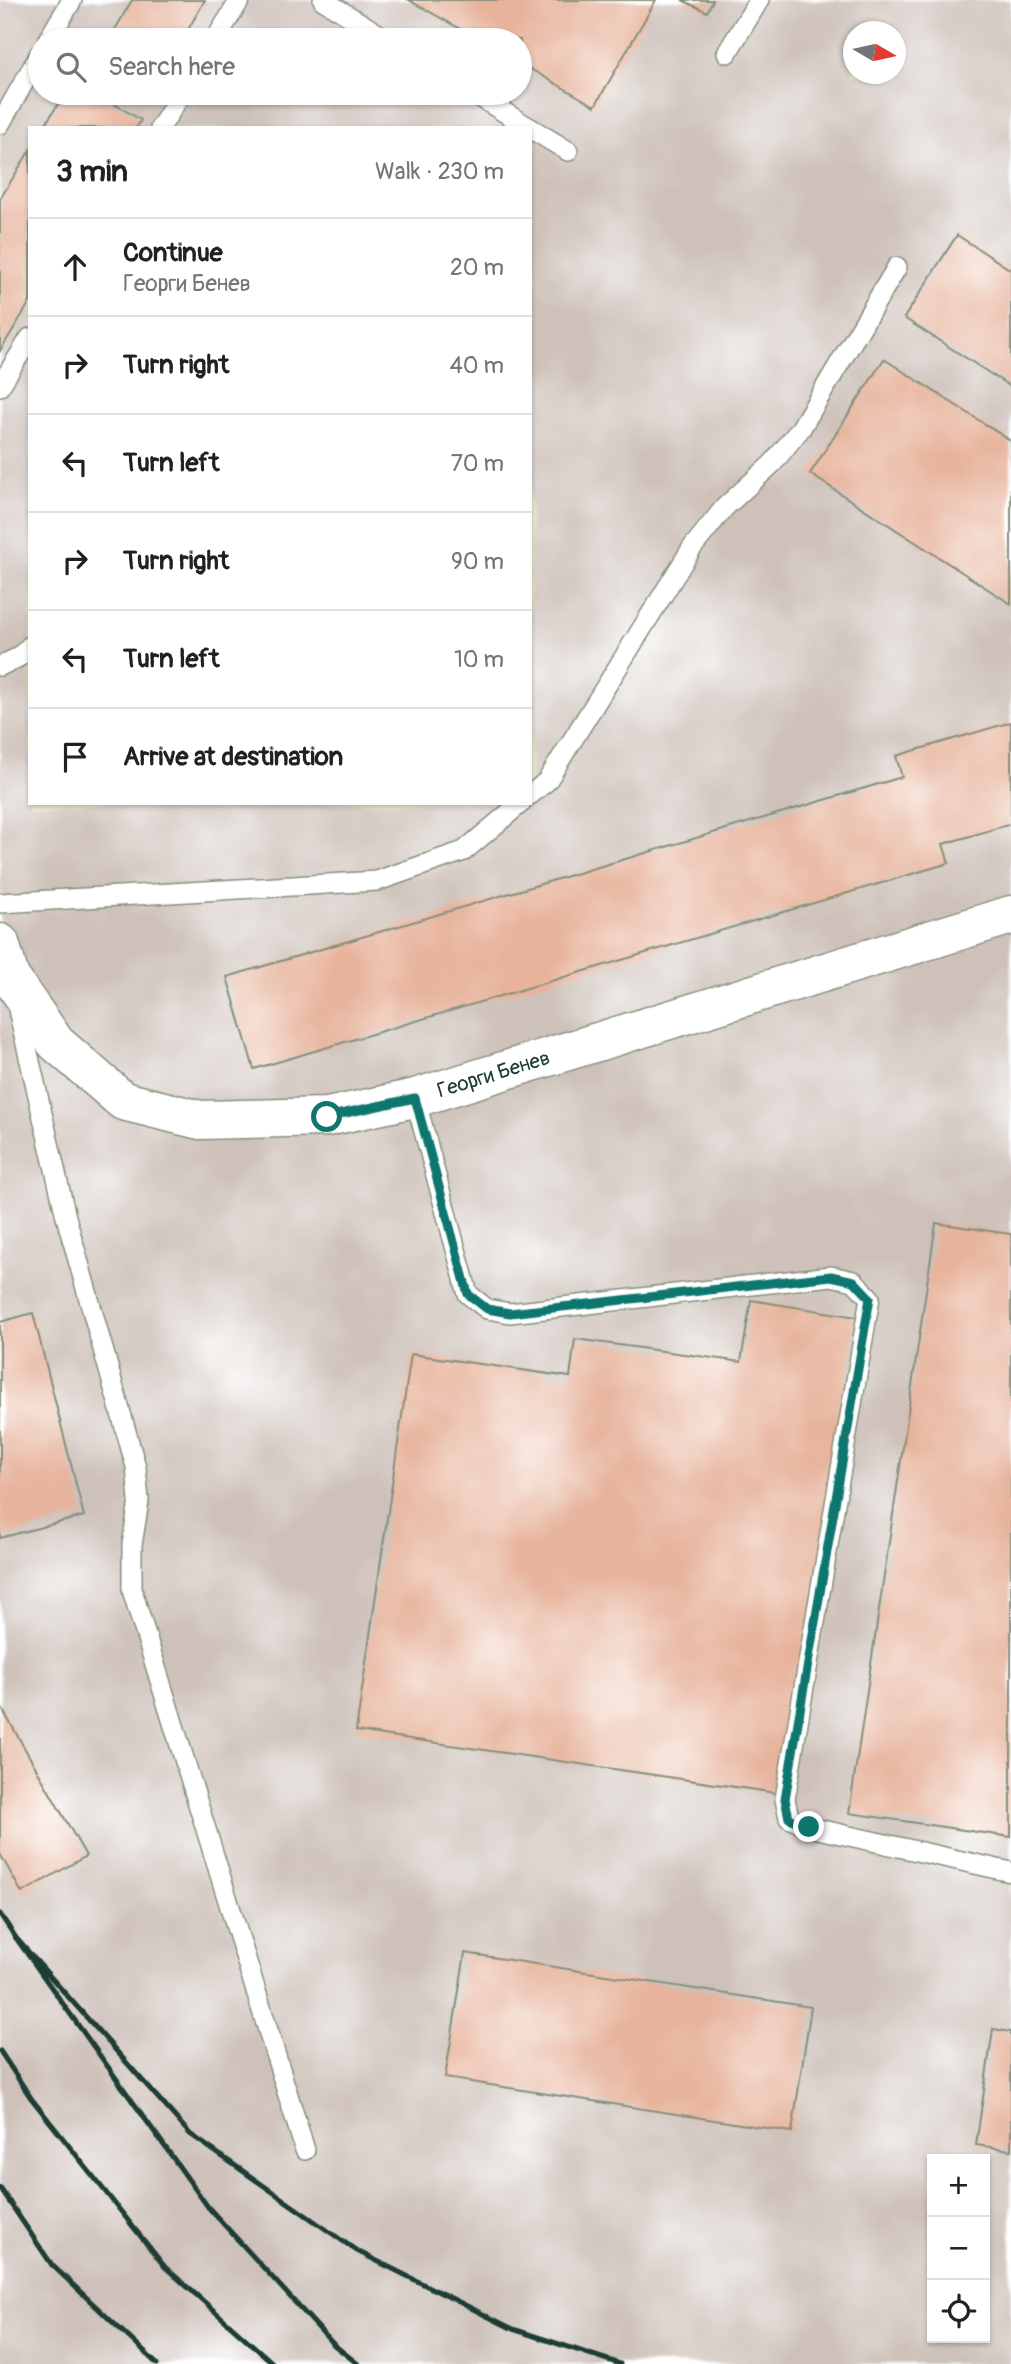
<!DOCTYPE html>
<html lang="en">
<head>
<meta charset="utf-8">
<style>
  :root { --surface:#fff; --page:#f6f6f6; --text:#202124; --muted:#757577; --line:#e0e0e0 }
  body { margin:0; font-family:Pangolin,sans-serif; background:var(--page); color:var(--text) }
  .controls { position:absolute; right:21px; bottom:21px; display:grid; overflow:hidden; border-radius:0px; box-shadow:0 2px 5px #0004 }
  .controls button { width:63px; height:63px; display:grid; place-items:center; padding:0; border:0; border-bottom:2px solid var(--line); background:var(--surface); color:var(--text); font:35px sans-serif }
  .compass { position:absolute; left:843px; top:21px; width:63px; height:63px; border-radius:50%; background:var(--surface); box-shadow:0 2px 5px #0004; rotate:99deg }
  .stop { position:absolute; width:21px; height:21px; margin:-16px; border:5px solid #0f766e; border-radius:50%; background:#fff }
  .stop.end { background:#0f766e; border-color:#fff; box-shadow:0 2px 7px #0008 }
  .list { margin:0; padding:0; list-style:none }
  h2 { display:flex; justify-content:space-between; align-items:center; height:91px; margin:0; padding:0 28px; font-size:30px }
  h2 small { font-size:23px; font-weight:400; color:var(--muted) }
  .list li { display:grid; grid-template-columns:46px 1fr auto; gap:21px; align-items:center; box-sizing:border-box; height:98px; padding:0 28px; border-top:2px solid var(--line) }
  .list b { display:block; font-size:26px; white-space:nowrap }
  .list p { margin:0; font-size:23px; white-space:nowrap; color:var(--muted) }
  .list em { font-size:23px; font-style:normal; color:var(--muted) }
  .icon { flex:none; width:38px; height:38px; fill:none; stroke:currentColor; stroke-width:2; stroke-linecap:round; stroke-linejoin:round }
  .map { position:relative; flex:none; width:1011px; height:2364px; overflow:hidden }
  .search { position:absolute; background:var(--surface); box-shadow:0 2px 5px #0004; left:28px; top:28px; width:504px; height:77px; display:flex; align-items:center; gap:18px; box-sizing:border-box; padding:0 24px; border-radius:38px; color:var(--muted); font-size:26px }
  .panel { position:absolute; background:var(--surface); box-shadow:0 2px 5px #0004; left:28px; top:126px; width:504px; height:679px; border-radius:0px }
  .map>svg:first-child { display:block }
  .industrial { fill:#cec1ba; fill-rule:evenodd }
  .building { fill:#e7b39b }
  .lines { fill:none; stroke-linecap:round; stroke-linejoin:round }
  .service-casing { stroke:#84907c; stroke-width:22 }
  .minor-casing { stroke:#84907c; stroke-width:41 }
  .service { stroke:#fff; stroke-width:19 }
  .minor { stroke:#fff; stroke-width:38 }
  .rail { stroke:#1f3d34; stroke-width:5 }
  .route { stroke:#0f766e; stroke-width:9 }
  .labels { text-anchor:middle; stroke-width:6; stroke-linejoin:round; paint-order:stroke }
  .street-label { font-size:21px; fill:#1f3d34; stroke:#fff }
</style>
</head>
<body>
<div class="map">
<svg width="1011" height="2364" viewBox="0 0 1011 2364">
  <rect width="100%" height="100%" fill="#fff"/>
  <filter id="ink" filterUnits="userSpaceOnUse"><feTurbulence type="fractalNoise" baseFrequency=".0143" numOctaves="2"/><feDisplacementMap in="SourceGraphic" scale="14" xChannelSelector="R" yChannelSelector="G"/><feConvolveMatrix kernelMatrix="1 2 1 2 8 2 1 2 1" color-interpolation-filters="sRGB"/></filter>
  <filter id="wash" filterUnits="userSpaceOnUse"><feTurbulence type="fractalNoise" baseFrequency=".00686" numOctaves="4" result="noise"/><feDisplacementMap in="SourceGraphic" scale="28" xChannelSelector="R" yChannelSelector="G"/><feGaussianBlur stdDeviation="1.57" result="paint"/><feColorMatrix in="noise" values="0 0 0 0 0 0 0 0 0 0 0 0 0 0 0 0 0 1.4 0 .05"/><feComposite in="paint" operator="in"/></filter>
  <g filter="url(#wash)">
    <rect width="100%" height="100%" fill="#eae4c3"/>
    <path class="industrial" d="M 0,0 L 1011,0 L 1011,2364 L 0,2364 ZM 853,32 L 895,32 L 895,74 L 853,74 ZM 40,40 L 520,40 L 520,93 L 40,93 ZM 30,128 L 530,128 L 530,803 L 30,803 ZM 932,2159 L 985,2159 L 985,2338 L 932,2338 Z"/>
    <g id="blocks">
      <g class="building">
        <polygon points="132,0 205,0 182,40 109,40"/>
        <polygon points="409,0 656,0 595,106 520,63 520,40 480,40"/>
        <polygon points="682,0 713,0 707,12"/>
        <polygon points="65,93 96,93 141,120 136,128 43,128"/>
        <polygon points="136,93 151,93 147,99"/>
        <polygon points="30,150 30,302 0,351 0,199"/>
        <polygon points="957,235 1011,270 1011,387 904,318"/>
        <polygon points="884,359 1011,441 1011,604 810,474"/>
        <polygon points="1011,722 1011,824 943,844 949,863 254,1069 227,977 902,777 896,756"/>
        <polygon points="936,1223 1011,1234 1011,1837 849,1813"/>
        <polygon points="751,1300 857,1317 783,1794 356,1731 411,1354 570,1377 575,1339 741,1362"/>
        <polygon points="33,1313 84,1516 0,1538 0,1322"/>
        <polygon points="0,1705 86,1856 22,1893 0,1854"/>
        <polygon points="465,1953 811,2007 792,2132 445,2078"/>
        <polygon points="993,2029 1011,2032 1011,2150 976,2145"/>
      </g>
    </g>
  </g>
  <g filter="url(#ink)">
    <use href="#blocks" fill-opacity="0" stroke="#84907c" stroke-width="2"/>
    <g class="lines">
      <defs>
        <g id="service">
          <polyline points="323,0 388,40"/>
          <polyline points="48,40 72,0"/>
          <polyline points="215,40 240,0"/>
          <polyline points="727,53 759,0"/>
          <polyline points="473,93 530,128"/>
          <polyline points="0,124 40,54"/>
          <polyline points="160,128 182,93"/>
          <polyline points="530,128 568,151"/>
          <polyline points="0,386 30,338"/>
          <polyline points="0,666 19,657 30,646"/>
          <polyline points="530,795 547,781 692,548 724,508 773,463 801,428 897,267"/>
          <polyline points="0,903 377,881 464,851 521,803"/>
          <polyline points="17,1005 66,1217 136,1467 139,1501 132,1545 132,1590 305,2150"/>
          <polyline points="415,1098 468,1294 487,1309 510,1313 831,1276 854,1281 870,1298 785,1799 789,1818 809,1827 1011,1872"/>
        </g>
        <g id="minor">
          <path id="s1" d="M 0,943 L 10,977 L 56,1043 L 123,1101 L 200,1120 L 327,1117 L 415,1098 L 1011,915"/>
        </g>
      </defs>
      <use href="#service" class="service-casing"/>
      <use href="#minor" class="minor-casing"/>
      <use href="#service" class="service"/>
      <use href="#minor" class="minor"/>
      <g class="rail">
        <polyline points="0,1914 16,1938"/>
        <polyline points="0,2051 31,2098 165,2267 274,2364"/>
        <polyline points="0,2188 52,2265 157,2364"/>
        <polyline points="358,2364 334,2345 208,2207 16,1938 190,2134 357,2251 513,2329 620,2364"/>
      </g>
    </g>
  </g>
  <g class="lines" filter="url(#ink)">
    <polyline class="route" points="327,1117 415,1098 468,1294 487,1309 510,1313 831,1276 854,1281 870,1298 785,1799 789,1818 809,1827"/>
  </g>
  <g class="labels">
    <g class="street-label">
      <text dy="7" stroke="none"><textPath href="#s1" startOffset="583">Георги Бенев</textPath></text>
    </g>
  </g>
</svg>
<div class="controls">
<button>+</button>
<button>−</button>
<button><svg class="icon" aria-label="locate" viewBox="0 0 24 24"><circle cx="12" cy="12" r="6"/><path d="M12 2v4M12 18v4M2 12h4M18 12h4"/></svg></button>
</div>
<svg class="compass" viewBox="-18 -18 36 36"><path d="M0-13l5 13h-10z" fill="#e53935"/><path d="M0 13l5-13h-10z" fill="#757577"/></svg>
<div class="stop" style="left:327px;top:1117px"></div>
<div class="stop end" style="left:809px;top:1827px"></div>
<div class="search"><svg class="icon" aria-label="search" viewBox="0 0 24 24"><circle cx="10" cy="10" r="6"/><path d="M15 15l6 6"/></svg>Search here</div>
<section class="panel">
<h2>3 min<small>Walk · 230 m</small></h2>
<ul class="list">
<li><svg class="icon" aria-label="ahead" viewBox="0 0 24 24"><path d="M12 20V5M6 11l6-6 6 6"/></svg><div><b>Continue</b><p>Георги Бенев</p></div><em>20 m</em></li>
<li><svg class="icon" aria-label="right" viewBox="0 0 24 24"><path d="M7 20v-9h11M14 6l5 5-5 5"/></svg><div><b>Turn right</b></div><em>40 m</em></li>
<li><svg class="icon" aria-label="left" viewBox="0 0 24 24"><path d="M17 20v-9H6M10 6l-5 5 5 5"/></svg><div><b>Turn left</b></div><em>70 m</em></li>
<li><svg class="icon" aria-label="right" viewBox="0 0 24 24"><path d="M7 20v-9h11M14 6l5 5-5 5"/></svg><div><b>Turn right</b></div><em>90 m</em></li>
<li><svg class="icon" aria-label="left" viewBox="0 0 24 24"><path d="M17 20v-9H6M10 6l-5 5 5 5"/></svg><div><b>Turn left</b></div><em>10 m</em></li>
<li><svg class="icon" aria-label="arrive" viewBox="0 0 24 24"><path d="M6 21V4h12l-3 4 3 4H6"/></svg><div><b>Arrive at destination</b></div></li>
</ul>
</section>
</div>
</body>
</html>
